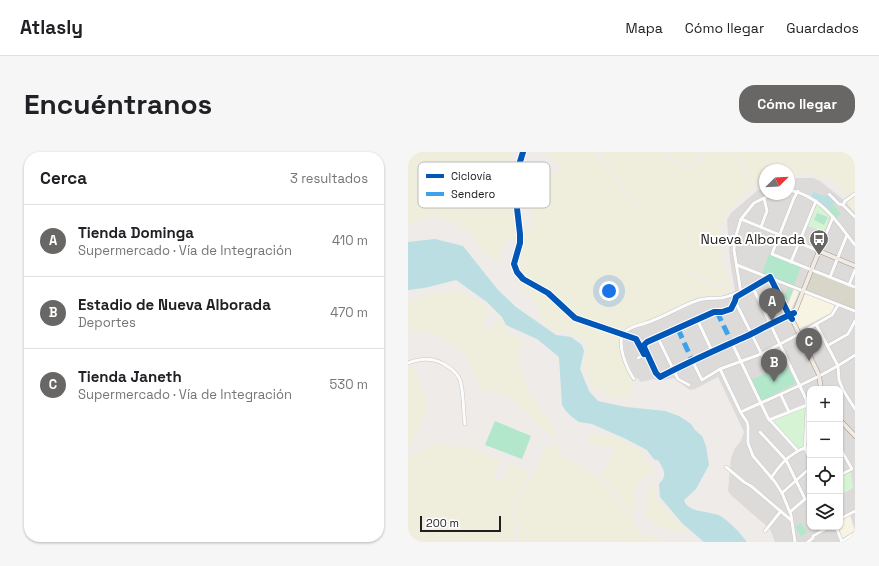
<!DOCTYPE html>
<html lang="es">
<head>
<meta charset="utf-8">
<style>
  :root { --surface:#fff; --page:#f6f6f6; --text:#202124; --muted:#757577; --line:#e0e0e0; --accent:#686766 }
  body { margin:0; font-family:"Space Grotesk",sans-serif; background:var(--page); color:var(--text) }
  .controls { position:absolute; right:12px; bottom:12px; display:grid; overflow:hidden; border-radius:8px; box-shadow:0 1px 3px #0004 }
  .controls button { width:36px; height:36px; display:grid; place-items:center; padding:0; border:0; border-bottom:1px solid var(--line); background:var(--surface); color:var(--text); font:20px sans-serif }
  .compass { position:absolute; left:351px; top:12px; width:36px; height:36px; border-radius:50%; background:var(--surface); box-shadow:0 1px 3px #0004; rotate:66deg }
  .scale { position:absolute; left:12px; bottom:10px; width:81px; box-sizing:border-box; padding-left:4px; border:2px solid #202020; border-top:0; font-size:11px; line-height:14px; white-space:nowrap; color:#202020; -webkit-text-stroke:3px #fff; paint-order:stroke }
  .you { position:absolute; left:201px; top:139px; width:14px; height:14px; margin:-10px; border:3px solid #fff; border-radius:50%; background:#1a73e8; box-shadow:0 0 0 6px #1a73e833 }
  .badge { display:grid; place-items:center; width:26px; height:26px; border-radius:50%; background:var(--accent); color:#fff; font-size:13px; font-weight:700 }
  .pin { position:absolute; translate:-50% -33px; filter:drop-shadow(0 1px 2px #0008) }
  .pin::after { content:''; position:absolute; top:21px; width:14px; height:12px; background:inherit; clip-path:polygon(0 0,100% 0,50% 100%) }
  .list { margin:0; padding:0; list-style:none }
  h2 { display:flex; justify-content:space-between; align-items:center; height:52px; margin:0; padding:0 16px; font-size:17px }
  h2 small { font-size:13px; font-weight:400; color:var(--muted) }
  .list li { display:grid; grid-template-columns:26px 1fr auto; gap:12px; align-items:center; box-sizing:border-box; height:72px; padding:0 16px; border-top:1px solid var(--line) }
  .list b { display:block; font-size:15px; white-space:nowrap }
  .list p { margin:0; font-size:13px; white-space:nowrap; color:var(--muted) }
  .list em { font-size:13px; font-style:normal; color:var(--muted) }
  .icon { flex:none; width:22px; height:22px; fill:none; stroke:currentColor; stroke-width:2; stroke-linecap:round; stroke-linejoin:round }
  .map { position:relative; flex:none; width:447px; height:390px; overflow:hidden; border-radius:16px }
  header { display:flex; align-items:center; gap:24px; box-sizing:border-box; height:56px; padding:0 20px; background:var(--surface); border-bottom:1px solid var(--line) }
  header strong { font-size:19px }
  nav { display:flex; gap:22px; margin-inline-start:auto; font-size:14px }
  .intro { display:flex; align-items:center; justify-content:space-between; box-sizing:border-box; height:96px; padding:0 24px }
  h1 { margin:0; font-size:28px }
  .button { padding:10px 18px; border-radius:16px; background:var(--accent); color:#fff; font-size:14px; font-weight:700 }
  main { display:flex; gap:24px; padding:0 24px }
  aside { flex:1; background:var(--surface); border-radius:16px; box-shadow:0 1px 3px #0004 }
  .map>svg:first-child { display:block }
  .residential { fill:#dddbda; fill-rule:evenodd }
  .education { fill:#f7f4e4 }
  .religious { fill:#dcdbda }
  .construction { fill:#d8d6c9 }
  .farmland { fill:#efeddb }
  .park { fill:#d6f4d3 }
  .pitch { fill:#b2e7cb }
  .water { fill:#badee2 }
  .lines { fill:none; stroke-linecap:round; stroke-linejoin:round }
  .minor-casing { stroke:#c7c6c4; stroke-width:4 }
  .major-casing { stroke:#a59684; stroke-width:5 }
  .minor { stroke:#fcfcfc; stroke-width:3 }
  .major { stroke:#f1ebe5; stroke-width:4 }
  .quiet { stroke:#3da2ea; stroke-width:5; stroke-dasharray:10 5; stroke-linecap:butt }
  .cycleway-casing { stroke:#fff; stroke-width:8 }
  .cycleway { stroke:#0057b8; stroke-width:6 }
  .labels { text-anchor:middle; stroke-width:4; stroke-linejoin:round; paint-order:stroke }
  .poi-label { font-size:14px; fill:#202020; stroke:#fff; text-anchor:end }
  .key { fill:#fff; stroke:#bcbcbc; stroke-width:1 }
  .key-label { font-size:11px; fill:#202020 }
</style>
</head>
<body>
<header>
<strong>Atlasly</strong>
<nav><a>Mapa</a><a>Cómo llegar</a><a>Guardados</a></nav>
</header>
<div class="intro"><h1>Encuéntranos</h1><a class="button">Cómo llegar</a></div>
<main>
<aside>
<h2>Cerca<small>3 resultados</small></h2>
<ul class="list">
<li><span class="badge">A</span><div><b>Tienda Dominga</b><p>Supermercado · Vía de Integración</p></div><em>410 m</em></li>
<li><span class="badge">B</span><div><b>Estadio de Nueva Alborada</b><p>Deportes</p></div><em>470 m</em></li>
<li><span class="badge">C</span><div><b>Tienda Janeth</b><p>Supermercado · Vía de Integración</p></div><em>530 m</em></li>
</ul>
</aside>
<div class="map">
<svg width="447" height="390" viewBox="0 0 447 390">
  <rect width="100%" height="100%" fill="#eeebe8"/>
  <path class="residential" d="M 387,26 L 405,26 L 412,29 L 438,50 L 447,61 L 447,390 L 367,390 L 362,377 L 324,344 L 320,339 L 323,306 L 327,296 L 333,289 L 336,280 L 310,225 L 287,237 L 282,238 L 266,226 L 251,229 L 246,227 L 233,230 L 225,222 L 217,203 L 215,188 L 219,179 L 223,177 L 271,159 L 290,150 L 315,144 L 327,139 L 322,109 L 319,68 L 323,61 L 350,38 L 357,36 L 357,42 L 381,42 L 381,28 ZM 402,237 L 432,237 L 432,375 L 402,375 Z"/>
  <g class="education">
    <polygon points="386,137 391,140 382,160 379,155"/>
    <polygon points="396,141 426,153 426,155 423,161 390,178 386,168"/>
    <polygon points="442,363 447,379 434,387 429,375 432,375 432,369"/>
  </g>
  <polygon class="religious" points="326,153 340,180 325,188 313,162 324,158"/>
  <polygon class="construction" points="405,119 447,137 447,157 398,139"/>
  <g class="farmland">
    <polygon points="0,0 104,0 99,9 110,12 108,25 108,58 112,89 98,86 92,107 88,109 76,103 65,86 57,78 48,72 29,66 22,66 0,72"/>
    <polygon points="134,0 187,0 258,98 262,100 267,111 275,114 276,119 292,127 322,139 315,143 291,145 280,149 264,158 238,169 222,174 215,180 169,164 141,138 113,122 111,115 110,104 115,93 114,77 125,76 122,37 118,31 111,29 115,5 128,15 146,25 153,14"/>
    <polygon points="190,0 254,0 261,8 267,11 274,15 282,16 291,11 299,0 324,0 345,35 338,40 316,63 311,78 314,108 323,136 323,138 312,132 278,119 276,113 267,110 267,108 264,104 263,100 258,97"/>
    <polygon points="257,0 294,0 288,10 281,13 276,12 267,9 259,3"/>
    <polygon points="327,0 447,0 447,40 440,45 420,25 411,26 405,22 395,21 381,24 381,18 357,18 357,29 347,34"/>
    <polygon points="447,43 447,61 438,50"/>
    <polygon points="111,125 139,142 167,167 213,183 211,189 214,203 226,231 220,246 200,246 195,236 187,238 181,226 177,210 178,190 160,179 154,180 140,176 132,165 130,156 108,127"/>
    <polygon points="46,137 56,141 72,150 83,159 73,173 82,178 91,166 101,183 115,187 110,206 119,239 140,267 145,273 148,285 145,289 143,282 131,275 120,259 111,255 101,244 87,240 80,241 73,238 59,205 35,185 5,178 0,175 0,150 3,150 20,141 30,141"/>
    <polygon points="4,213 19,247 18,259 11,278 0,295 0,215"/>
    <polygon points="183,282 198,284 202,283 208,285 237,301 236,305 243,314 247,323 236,324 229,331 227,339 228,348 226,366 202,333 193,323 210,295 187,294 179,290"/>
    <polygon points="30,291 48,297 52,292 93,307 86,326 95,330 102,311 121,319 107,351 106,364 109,371 105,390 0,390 0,305"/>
    <polygon points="150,292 151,300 156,306 168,311 174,316 192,326 201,336 208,347 223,365 236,390 109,390 112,371 108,363 109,354 112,344 122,325 126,323 136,298 143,294"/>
    <polygon points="244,331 251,351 270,370 279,376 275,381 245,372 238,365 240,334"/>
    <polygon points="235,379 248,387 269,390 238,390 233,381"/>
  </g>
  <g class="park">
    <polygon points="409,52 422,64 416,80 400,74"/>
    <polygon points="398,255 396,295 390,297 364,269"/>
    <polygon points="443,320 445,336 432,343 432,325"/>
  </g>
  <g class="pitch">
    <polygon points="425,52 433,62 428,66 420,57"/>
    <polygon points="409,61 420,65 416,73 406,68"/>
    <polygon points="361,102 393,115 386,133 354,121"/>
    <polygon points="380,136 385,138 381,148 375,146"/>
    <polygon points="378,212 388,231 353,249 343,228"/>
    <polygon points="87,269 123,284 114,307 77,293"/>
    <polygon points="393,371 399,380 393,384 387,375"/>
  </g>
  <g class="water">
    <polygon points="406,40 413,43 420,44 427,50 420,57 403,44"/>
    <path d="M 27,87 L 55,94 L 90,138 L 108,155 L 148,183 L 163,185 L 174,193 L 176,199 L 172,217 L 181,239 L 190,249 L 218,255 L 257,259 L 271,264 L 283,272 L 287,278 L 294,284 L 298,294 L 301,313 L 288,337 L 276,348 C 280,362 303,358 314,365 C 324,372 332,381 339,390 L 296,390 L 274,371 L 257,351 L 252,345 L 251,332 C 260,323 256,318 250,308 L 247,308 L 244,305 L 239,298 L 218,287 L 184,272 L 171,270 L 164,265 L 158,259 L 154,253 L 151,205 L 129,187 L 98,173 L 94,165 L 79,150 L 48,128 L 16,136 L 0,138 L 0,90 Z"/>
  </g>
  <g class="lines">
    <defs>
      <g id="minor">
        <polyline points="115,0 111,13 109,34 109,56 112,82 112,91 106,112 109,120 115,127 140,141 167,166 228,187 236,203"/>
        <path d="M 381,38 C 413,44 428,69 447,93"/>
        <polyline points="390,39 386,46 364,102 447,135"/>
        <polyline points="421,42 431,52 435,53 447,65"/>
        <polyline points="435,53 437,49 447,42"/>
        <polyline points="333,67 411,99 425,65"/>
        <polyline points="353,75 359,59 356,46"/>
        <polyline points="383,110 408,49"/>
        <polyline points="329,113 447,159"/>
        <polyline points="422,125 439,83"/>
        <polyline points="441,133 447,118"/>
        <polyline points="345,136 398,247 399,257 397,296 402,308"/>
        <polyline points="333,141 326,98 327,87 333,67 346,51 364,42"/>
        <polyline points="327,149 362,219"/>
        <polyline points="289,167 304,199"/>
        <path d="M 384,167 L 381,163 L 362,125 L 328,145 L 327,149 L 323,157 L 314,160 L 306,160 L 239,190 L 236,193 L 236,195 L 248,221 L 252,225 C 280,210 310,197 339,184 C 355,176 370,168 386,161"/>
        <polyline points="408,172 430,214 431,228 435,238 447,257"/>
        <polyline points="250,186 270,227 281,233"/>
        <polyline points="324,191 360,266 390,299"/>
        <polyline points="419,194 440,182 447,169"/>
        <polyline points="230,206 237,202"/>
        <polyline points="284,208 294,228 312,217 353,202 391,182 424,163 430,153"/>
        <path d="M 0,211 C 15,205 29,206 42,216 C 46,219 50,223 52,228 C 56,240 55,259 57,272"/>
        <polyline points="312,217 333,261 339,270 340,274 340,291 345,304 367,330 374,341 383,363 387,390"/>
        <path d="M 226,227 C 219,217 208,192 216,181 C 222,174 230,174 238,171 C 257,165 274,153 291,148 C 298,146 306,146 313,146 C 320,145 327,142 333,139"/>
        <polyline points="373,243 381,260"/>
        <path d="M 333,260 C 371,242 412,227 447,203"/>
        <polyline points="361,268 399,253"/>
        <polyline points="352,280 378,308 397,347"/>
        <polyline points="432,296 444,317 432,323"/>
        <polyline points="318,315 336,330 343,334 383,368"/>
        <path d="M 363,326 C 370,315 379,305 390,299 C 393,297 398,296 402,294"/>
        <polyline points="374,341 402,316"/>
        <polyline points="382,360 397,347"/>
        <polyline points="432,367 447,359"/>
        <polyline points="428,375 434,390"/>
        <polyline points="357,379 373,359"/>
        <polyline points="400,390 405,386 405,384 421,375"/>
        <polyline points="433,390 447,381"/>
      </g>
      <g id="major">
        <polyline points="413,237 411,223 384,167 411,99 447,114"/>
        <polyline points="432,268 447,284"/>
      </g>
    </defs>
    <use href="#minor" class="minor-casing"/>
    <use href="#major" class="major-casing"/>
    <use href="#minor" class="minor"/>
    <use href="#major" class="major"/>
    <g class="quiet">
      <polyline points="309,160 324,191"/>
      <polyline points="270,177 284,208"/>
    </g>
    <defs>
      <g id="cycleway">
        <polyline points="115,0 111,13 109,34 109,56 112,82 112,91 106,112 109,120 115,127 140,141 167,166 228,187 236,202"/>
        <path d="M 384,167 L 381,163 L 362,125 L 328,145 L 327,149 L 323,157 L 314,160 L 306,160 L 239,190 L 236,193 L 236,195 L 248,221 L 252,225 C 280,210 310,197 339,184 C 355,176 370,168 386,161"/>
      </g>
    </defs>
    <use href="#cycleway" class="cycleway-casing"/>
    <use href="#cycleway" class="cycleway"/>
  </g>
  <defs>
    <symbol id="bus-pin" viewBox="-11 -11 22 30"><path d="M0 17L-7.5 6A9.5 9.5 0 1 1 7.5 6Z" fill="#686766" stroke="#fff"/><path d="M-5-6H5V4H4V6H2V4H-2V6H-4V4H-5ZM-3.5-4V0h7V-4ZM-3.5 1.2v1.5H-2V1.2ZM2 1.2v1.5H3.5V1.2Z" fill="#fff"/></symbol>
  </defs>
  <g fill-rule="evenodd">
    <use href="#bus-pin" x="400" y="76" width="22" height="30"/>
  </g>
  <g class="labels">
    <g class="poi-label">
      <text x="397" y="92">Nueva Alborada</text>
    </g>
  </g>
  <rect x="10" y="10" width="132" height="46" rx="6" class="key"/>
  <rect x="18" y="22" width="18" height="4" fill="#0057b8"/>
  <rect x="18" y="40" width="18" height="4" fill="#3da2ea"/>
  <g class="key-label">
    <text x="43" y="28">Ciclovía</text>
    <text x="43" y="46">Sendero</text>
  </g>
</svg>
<div class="controls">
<button>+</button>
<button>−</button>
<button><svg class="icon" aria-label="locate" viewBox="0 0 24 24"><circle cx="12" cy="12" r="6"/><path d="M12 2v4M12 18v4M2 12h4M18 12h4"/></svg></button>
<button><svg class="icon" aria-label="layers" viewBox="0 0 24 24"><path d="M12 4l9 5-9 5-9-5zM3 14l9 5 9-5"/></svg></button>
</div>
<svg class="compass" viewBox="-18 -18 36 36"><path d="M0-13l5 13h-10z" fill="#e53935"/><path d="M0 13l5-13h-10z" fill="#757577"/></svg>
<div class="scale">200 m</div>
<div class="you"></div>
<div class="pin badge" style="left:364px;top:169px">A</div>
<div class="pin badge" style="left:366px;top:230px">B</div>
<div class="pin badge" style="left:401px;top:209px">C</div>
</div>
</main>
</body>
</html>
